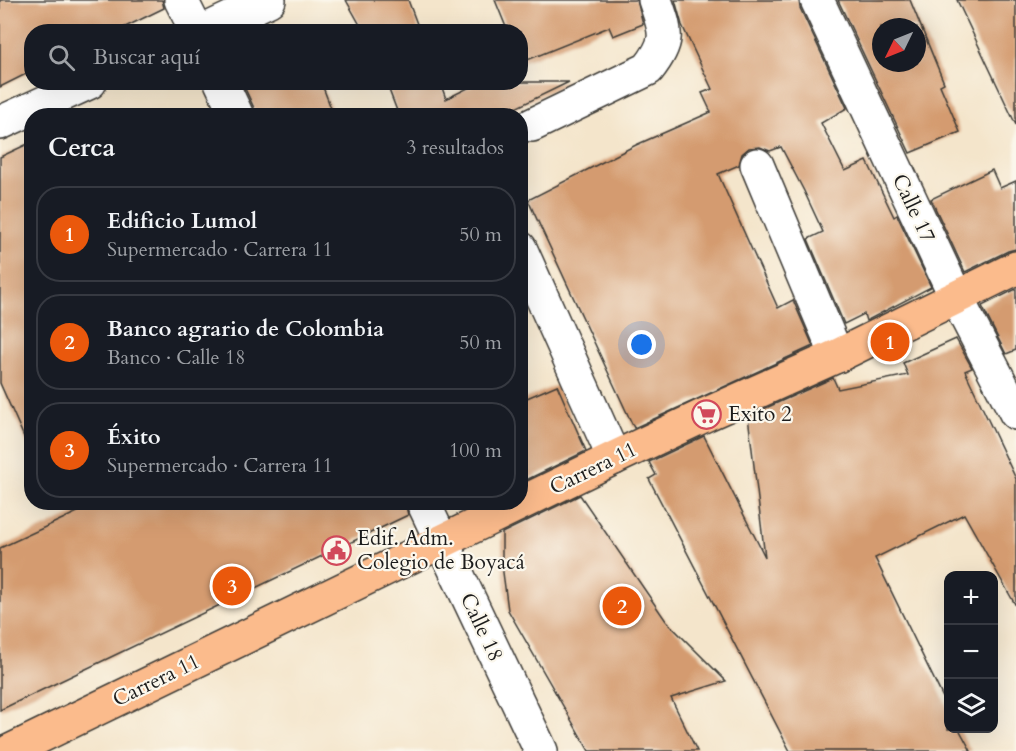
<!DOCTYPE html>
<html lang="es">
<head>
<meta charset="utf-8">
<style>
  :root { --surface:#171b24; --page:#20242c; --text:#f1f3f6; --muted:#9ea1a6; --line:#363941; --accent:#ea580c }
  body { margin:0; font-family:Cardo,serif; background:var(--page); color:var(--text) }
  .controls { position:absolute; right:18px; bottom:18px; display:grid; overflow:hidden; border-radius:12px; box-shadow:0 6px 24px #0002 }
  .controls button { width:54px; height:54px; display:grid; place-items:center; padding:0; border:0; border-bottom:2px solid var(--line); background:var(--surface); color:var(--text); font:30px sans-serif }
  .compass { position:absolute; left:872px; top:18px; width:54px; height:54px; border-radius:50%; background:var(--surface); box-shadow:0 6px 24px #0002; rotate:227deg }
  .you { position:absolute; left:642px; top:345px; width:21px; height:21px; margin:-15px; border:4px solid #fff; border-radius:50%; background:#1a73e8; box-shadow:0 0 0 9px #1a73e833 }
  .badge { display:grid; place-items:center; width:39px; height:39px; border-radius:50%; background:var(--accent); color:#fff; font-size:20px; font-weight:700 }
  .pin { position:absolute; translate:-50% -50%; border:3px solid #fff; box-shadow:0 2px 6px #0006 }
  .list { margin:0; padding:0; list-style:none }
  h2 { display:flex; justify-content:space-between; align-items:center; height:78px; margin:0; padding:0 24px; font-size:26px }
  h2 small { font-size:20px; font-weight:400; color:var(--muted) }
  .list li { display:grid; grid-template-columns:39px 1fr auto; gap:18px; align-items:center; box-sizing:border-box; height:96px; margin:0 12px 12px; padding:0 12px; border:2px solid var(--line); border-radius:24px }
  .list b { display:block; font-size:22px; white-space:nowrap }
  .list p { margin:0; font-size:20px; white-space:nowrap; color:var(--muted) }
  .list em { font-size:20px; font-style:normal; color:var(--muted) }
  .icon { flex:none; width:33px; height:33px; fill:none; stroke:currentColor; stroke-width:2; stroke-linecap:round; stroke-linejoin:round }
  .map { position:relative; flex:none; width:1016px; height:751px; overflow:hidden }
  .search { position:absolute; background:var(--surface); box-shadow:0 6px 24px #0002; left:24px; top:24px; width:504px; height:66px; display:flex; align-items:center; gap:15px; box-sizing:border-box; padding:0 21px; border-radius:24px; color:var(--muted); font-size:22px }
  .panel { position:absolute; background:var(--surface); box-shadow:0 6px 24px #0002; left:24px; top:108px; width:504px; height:402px; border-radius:24px }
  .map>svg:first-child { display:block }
  .building { fill:#d49b70; fill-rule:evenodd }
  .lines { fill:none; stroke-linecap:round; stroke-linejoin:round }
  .minor-casing { stroke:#3c3a36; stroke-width:36 }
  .major-casing { stroke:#3c3a36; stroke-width:36 }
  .minor { stroke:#fff; stroke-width:33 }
  .major { stroke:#fbbb8c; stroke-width:33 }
  .labels { text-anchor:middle; stroke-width:4.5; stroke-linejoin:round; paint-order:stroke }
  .street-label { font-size:21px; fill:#1c1c1c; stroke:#fbf7ec }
  .poi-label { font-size:21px; fill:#1c1c1c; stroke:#fbf7ec; text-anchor:start }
</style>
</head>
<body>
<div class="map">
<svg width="1016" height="751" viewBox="0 0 1016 751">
  <rect width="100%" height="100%" fill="#fbf7ec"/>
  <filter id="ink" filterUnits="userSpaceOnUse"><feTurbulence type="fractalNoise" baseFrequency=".0167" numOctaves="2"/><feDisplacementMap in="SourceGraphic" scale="12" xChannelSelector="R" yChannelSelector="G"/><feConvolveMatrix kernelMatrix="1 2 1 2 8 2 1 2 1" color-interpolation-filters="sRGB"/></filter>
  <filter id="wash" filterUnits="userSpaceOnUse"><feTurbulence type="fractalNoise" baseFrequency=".008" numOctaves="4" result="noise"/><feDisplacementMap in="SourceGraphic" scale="24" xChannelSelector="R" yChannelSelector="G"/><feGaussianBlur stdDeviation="1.35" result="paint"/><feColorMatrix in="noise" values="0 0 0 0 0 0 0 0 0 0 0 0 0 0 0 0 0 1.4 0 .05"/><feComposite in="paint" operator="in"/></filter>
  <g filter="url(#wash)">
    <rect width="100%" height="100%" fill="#f4e5cb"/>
    <g id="blocks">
      <g class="building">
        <polygon points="0,0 162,0 164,8 115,32 32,32 32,71 0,87"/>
        <polygon points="346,0 408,0 420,32 364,32"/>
        <polygon points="495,0 637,0 643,24 613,36 609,27 520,63 520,32 508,32"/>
        <polygon points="675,0 799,0 800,8 847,108 821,123 845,171 867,161 894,217 897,215 931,287 866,321 864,314 844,324 808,239 823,232 804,191 781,147 770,151 760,147 749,148 742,154 739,165 718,174 778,308 793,300 813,346 634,428 528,200 636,145 711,112 702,93 712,89 682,25"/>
        <path d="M 838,0 L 910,0 L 944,83 L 940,85 L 960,132 L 910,153 ZM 881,27 L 917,27 L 917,63 L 881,63 Z"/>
        <polygon points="957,0 1016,0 1016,125"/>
        <polygon points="242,82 321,82 334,116 255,116 254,108"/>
        <polygon points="386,82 440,82 446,99 480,82 569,82 499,116 399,116"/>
        <polygon points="32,142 32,455 0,383 0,157"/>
        <polygon points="992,170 1000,188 1016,181 1016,249 1008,251 965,272 931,199"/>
        <polygon points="1016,289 1016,350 1006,354 982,306"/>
        <polygon points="956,339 972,368 965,371 1016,479 1016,606 964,514 875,558 948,708 948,729 959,729 971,751 790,751 649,479 656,475 649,462 704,436 765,557 748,416 833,378 838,389 908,375 903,363"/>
        <polygon points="557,385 586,451 520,483 520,401"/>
        <polygon points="580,495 666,621 726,681 671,698 697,751 589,751 508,610 502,565 502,533"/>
        <polygon points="99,502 405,502 408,515 0,710 0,548"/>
      </g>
    </g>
  </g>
  <g filter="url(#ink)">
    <use href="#blocks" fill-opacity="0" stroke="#3c3a36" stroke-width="1.5"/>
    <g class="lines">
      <defs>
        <g id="minor">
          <polyline points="181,0 197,32"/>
          <polyline points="817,0 956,297 1016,413"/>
          <polyline points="202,32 269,0"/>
          <polyline points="221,82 237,116"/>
          <polyline points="0,123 90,82"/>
          <path d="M 532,125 L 648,69 C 671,40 666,32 655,0"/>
          <polyline points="757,165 837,356"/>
          <polyline points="520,248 614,458"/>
          <polyline points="423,502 541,751"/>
        </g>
        <polyline id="major" points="10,751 614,458 707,414 837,356 1016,268"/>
      </defs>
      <use href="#minor" class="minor-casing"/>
      <use href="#major" class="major-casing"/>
      <use href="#minor" class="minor"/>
      <use href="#major" class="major"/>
    </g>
  </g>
  <defs>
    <symbol id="supermarket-ring" viewBox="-11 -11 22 22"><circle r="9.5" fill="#fbf7ec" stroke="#d1495b" stroke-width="1.5"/><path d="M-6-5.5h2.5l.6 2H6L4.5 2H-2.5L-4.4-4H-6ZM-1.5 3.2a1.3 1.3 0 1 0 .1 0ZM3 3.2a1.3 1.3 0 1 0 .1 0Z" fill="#d1495b"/></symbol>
    <symbol id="civic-ring" viewBox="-11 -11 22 22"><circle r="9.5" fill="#fbf7ec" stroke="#d1495b" stroke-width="1.5"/><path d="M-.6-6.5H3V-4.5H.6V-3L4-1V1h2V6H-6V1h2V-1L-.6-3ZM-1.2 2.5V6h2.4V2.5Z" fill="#d1495b"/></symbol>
  </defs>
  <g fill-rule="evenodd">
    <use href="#supermarket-ring" x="690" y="398" width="33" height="33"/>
    <use href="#civic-ring" x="320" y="534" width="33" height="33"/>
  </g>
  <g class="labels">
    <g class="street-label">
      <text transform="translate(914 208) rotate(65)" y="7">Calle 17</text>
      <text transform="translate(593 468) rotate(-26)" y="7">Carrera 11</text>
      <text transform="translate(482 627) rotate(65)" y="7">Calle 18</text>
      <text transform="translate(156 680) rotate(-26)" y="7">Carrera 11</text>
    </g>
    <g class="poi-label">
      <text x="728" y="421">Exito 2</text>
      <text x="357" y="545">Edif. Adm.<tspan x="357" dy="24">Colegio de Boyacá</tspan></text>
    </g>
  </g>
</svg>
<div class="controls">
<button>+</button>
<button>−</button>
<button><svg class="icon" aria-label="layers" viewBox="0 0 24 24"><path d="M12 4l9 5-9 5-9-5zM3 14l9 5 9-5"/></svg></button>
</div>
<svg class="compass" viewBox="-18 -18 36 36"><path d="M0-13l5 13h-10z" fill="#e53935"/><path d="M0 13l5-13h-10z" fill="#9ea1a6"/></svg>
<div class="you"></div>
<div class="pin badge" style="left:890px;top:342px">1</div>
<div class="pin badge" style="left:622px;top:606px">2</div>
<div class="pin badge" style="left:232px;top:586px">3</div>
<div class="search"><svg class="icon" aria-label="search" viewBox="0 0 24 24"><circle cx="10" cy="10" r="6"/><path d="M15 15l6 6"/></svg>Buscar aquí</div>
<section class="panel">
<h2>Cerca<small>3 resultados</small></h2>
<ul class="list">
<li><span class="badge">1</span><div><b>Edificio Lumol</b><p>Supermercado · Carrera 11</p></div><em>50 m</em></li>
<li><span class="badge">2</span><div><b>Banco agrario de Colombia</b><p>Banco · Calle 18</p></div><em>50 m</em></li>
<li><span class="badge">3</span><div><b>Éxito</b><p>Supermercado · Carrera 11</p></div><em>100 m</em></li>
</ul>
</section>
</div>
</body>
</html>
